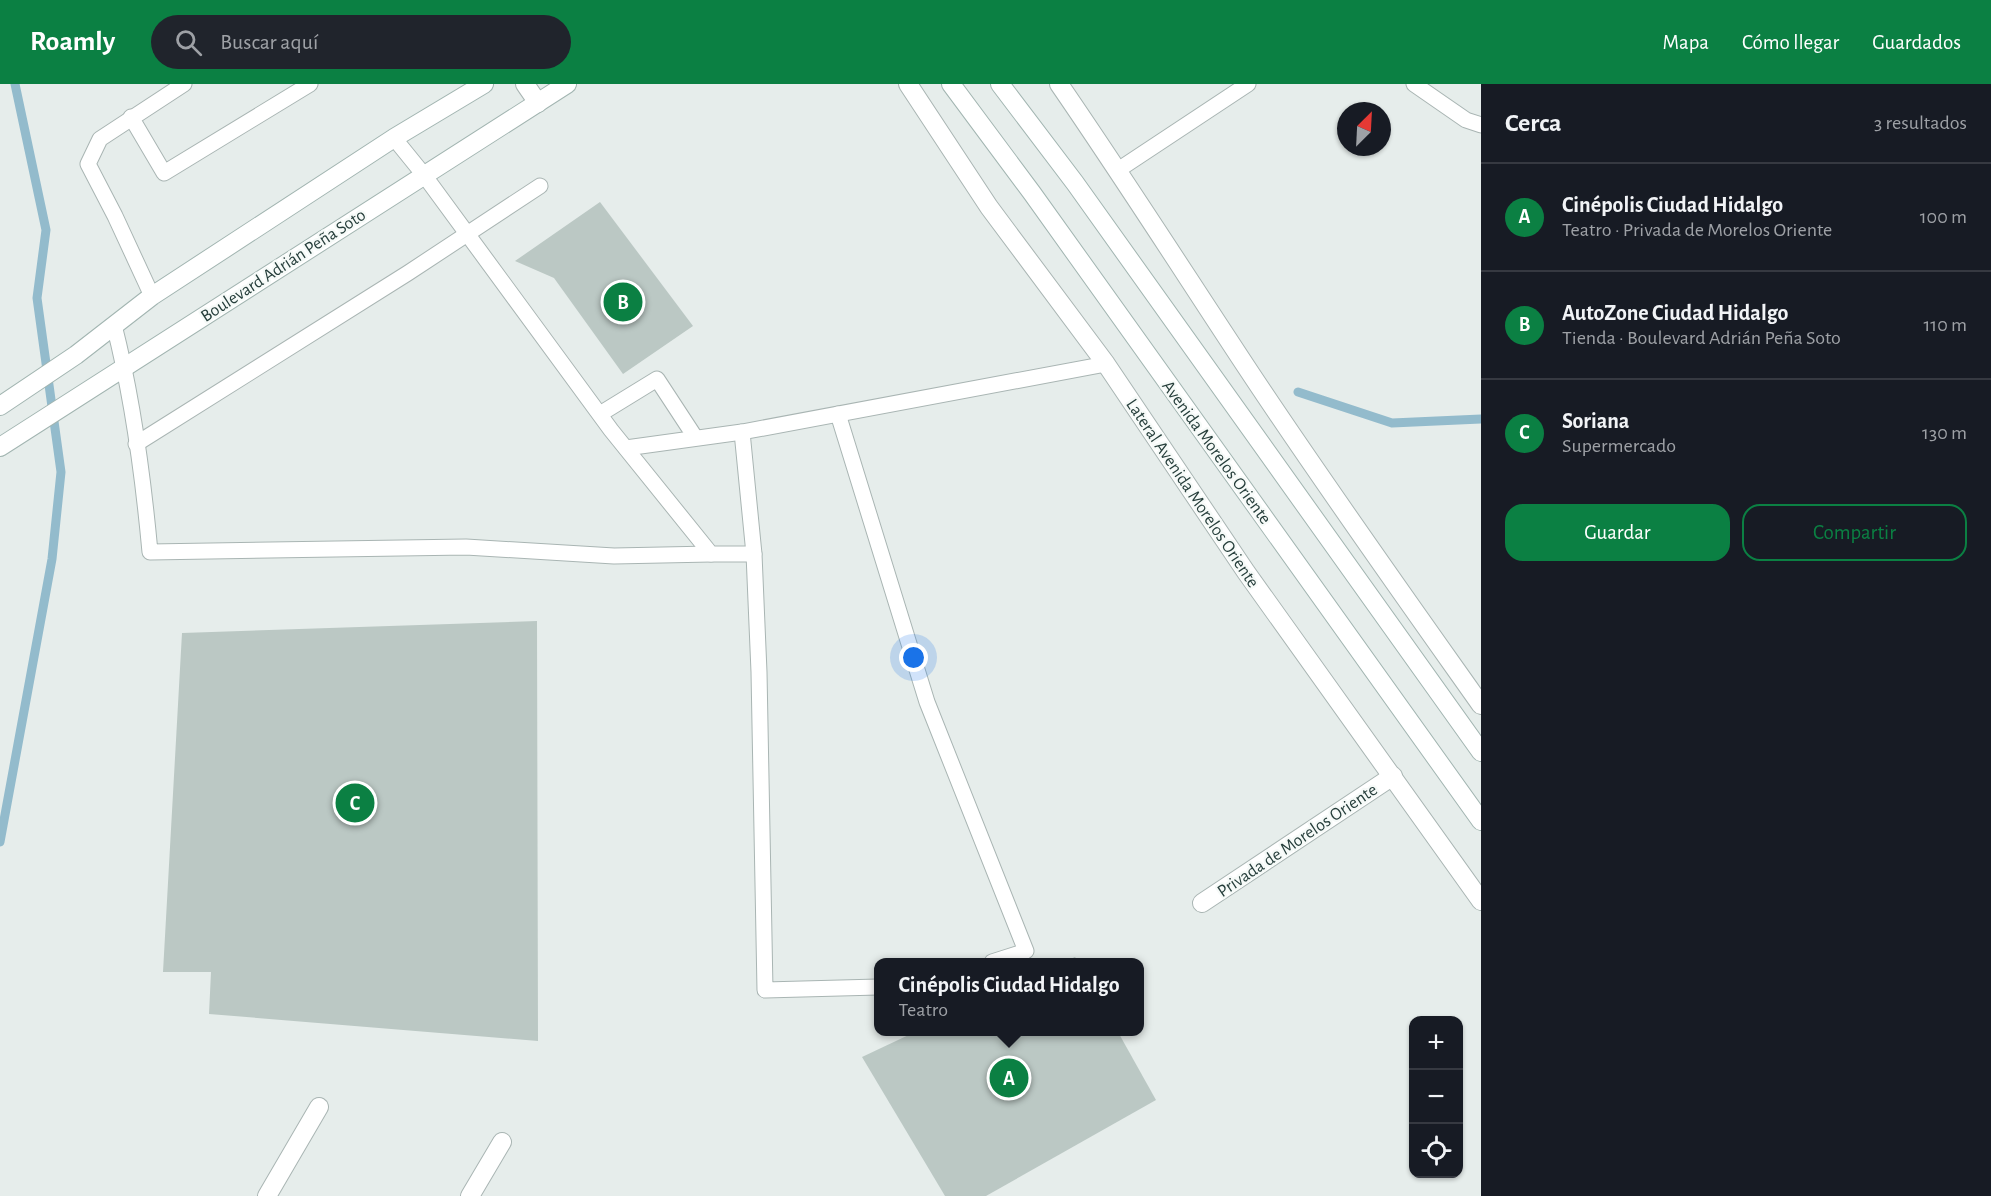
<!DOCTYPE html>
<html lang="es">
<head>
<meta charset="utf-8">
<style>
  :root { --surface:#171b24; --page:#20242c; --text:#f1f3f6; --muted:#9ea1a6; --line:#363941; --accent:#0b8043 }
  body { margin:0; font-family:"Alegreya Sans",sans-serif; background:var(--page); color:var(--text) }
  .controls { position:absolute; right:18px; bottom:18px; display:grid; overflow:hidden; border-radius:12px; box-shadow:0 2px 4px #0004 }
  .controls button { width:54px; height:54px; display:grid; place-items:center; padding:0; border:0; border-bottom:2px solid var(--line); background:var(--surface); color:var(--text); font:30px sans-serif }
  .compass { position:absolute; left:1337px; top:18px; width:54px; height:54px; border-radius:50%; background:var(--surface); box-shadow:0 2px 4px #0004; rotate:24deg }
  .you { position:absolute; left:914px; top:574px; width:21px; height:21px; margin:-15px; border:4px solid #fff; border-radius:50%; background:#1a73e8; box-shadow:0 0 0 9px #1a73e833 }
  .badge { display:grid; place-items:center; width:39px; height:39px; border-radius:50%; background:var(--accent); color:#fff; font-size:20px; font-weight:700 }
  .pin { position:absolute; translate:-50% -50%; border:3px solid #fff; box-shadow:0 2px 6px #0006 }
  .popup { position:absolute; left:874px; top:874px; width:270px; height:78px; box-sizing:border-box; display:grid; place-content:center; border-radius:12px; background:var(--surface); filter:drop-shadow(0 2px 4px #0005); font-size:20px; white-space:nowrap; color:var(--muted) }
  .popup b { font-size:22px; color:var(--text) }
  .popup::after { content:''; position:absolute; left:50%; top:100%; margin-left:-12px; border:12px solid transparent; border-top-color:var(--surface) }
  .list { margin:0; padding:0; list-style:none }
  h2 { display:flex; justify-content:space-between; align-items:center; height:78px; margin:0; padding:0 24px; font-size:26px }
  h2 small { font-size:20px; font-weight:400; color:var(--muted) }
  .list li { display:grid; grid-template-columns:39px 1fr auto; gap:18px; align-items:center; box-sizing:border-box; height:108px; padding:0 24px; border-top:2px solid var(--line) }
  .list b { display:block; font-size:22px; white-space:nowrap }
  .list p { margin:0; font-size:20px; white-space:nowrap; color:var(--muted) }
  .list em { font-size:20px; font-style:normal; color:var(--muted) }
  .actions { display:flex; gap:12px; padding:18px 24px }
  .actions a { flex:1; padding:14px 0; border:2px solid var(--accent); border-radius:18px; text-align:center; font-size:21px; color:var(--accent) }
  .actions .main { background:var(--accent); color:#fff }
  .icon { flex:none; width:33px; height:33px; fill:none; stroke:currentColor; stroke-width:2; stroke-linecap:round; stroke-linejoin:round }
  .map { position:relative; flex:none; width:1481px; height:1112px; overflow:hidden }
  header { display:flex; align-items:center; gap:36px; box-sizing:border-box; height:84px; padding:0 30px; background:var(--accent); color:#fff }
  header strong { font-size:28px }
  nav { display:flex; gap:33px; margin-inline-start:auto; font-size:21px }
  .search { width:420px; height:54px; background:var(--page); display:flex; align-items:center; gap:15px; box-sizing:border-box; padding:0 21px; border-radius:33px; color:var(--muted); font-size:22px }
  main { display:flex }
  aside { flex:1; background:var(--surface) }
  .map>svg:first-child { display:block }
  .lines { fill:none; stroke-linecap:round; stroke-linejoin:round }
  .stream { stroke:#93bbcc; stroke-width:9 }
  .building { fill:#bbc8c4 }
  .service-casing { stroke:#a9b5b3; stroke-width:17 }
  .minor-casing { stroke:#a9b5b3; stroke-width:20 }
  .tertiary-casing { stroke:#a9b5b3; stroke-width:20 }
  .secondary-casing { stroke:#a2b5b1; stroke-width:20 }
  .service { stroke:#fff; stroke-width:15 }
  .minor { stroke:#fff; stroke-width:18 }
  .tertiary { stroke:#fff; stroke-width:18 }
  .secondary { stroke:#fff; stroke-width:18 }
  .labels { text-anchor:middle; stroke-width:4.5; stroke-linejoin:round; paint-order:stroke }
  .street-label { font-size:18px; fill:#263e3b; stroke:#f6faf8 }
</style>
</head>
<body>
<header>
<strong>Roamly</strong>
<div class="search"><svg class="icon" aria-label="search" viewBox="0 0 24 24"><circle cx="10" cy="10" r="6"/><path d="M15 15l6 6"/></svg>Buscar aquí</div>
<nav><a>Mapa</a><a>Cómo llegar</a><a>Guardados</a></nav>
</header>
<main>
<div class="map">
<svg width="1481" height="1112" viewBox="0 0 1481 1112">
  <rect width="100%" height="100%" fill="#e6edeb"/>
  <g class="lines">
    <g class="stream">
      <polyline points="1298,308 1392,339 1481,335"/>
      <polyline points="0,758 52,475 61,388 37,214 46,146 15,0"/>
    </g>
  </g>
  <g class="building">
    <polygon points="600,118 693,242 623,290 554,194 515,177"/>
    <polygon points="537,537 538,957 209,930 211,888 163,888 182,549"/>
    <polygon points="1075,873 1079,878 1063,878"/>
    <polygon points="915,948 1118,948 1156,1016 986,1112 945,1112 862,973"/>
  </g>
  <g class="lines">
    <defs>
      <g id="service">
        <polyline points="1414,0 1466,36 1481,41"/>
        <polyline points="131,33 164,89 310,0"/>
        <polyline points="394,54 424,91 611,346 711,470 754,470"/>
        <polyline points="1118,86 1248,0"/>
        <polyline points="152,212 115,132 88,80 100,55 184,0"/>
        <path d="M 114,241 C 133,315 143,392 150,468 L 466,463 L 614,472 L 711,470"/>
        <polyline points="600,330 657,295 695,353"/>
        <polyline points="838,330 927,618 1026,867 992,878"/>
        <polyline points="742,348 754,470 759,588 765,906 878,903"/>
        <polyline points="136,360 408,189 540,102"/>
        <polyline points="626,364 742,348 1106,280"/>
      </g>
      <g id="minor">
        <polyline points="525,0 538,19"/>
        <polyline points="1202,819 1393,692"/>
        <polyline points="267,1112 319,1023"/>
        <polyline points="470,1112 502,1058"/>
      </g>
      <g id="tertiary">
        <polyline points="908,0 989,123 1106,280 1246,488 1481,817"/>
        <path d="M 1059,0 C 1123,93 1183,187 1245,281 C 1321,396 1401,508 1481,621"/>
      </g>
      <g id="secondary">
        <polyline points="951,0 1032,109 1481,737"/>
        <polyline points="1000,0 1075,99 1481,668"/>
        <polyline points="0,322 76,271 152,212 394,54 484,0"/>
        <polyline points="0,363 567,0"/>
      </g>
    </defs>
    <use href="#service" class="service-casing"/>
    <use href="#minor" class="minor-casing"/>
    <use href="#tertiary" class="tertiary-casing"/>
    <use href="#secondary" class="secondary-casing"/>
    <use href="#service" class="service"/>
    <use href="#minor" class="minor"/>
    <use href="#tertiary" class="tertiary"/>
    <use href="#secondary" class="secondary"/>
  </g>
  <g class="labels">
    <g class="street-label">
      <text transform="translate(283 181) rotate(-33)" y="6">Boulevard Adrián Peña Soto</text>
      <text transform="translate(1217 368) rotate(54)" y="6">Avenida Morelos Oriente</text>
      <text transform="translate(1193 409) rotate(56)" y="6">Lateral Avenida Morelos Oriente</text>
      <text transform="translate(1297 756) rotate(-34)" y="6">Privada de Morelos Oriente</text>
    </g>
  </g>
</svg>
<div class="controls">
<button>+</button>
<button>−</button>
<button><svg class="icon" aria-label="locate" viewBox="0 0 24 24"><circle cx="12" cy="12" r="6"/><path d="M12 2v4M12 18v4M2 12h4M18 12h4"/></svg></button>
</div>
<svg class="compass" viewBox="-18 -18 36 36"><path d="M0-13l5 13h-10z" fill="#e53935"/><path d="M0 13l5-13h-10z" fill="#9ea1a6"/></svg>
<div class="you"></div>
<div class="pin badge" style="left:1009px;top:994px">A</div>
<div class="popup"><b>Cinépolis Ciudad Hidalgo</b>Teatro</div>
<div class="pin badge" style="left:623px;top:218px">B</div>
<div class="pin badge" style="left:355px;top:719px">C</div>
</div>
<aside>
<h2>Cerca<small>3 resultados</small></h2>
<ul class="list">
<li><span class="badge">A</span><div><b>Cinépolis Ciudad Hidalgo</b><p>Teatro · Privada de Morelos Oriente</p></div><em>100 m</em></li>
<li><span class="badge">B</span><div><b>AutoZone Ciudad Hidalgo</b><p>Tienda · Boulevard Adrián Peña Soto</p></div><em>110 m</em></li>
<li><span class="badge">C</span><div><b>Soriana</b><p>Supermercado</p></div><em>130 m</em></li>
</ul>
<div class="actions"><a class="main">Guardar</a><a>Compartir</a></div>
</aside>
</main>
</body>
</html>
